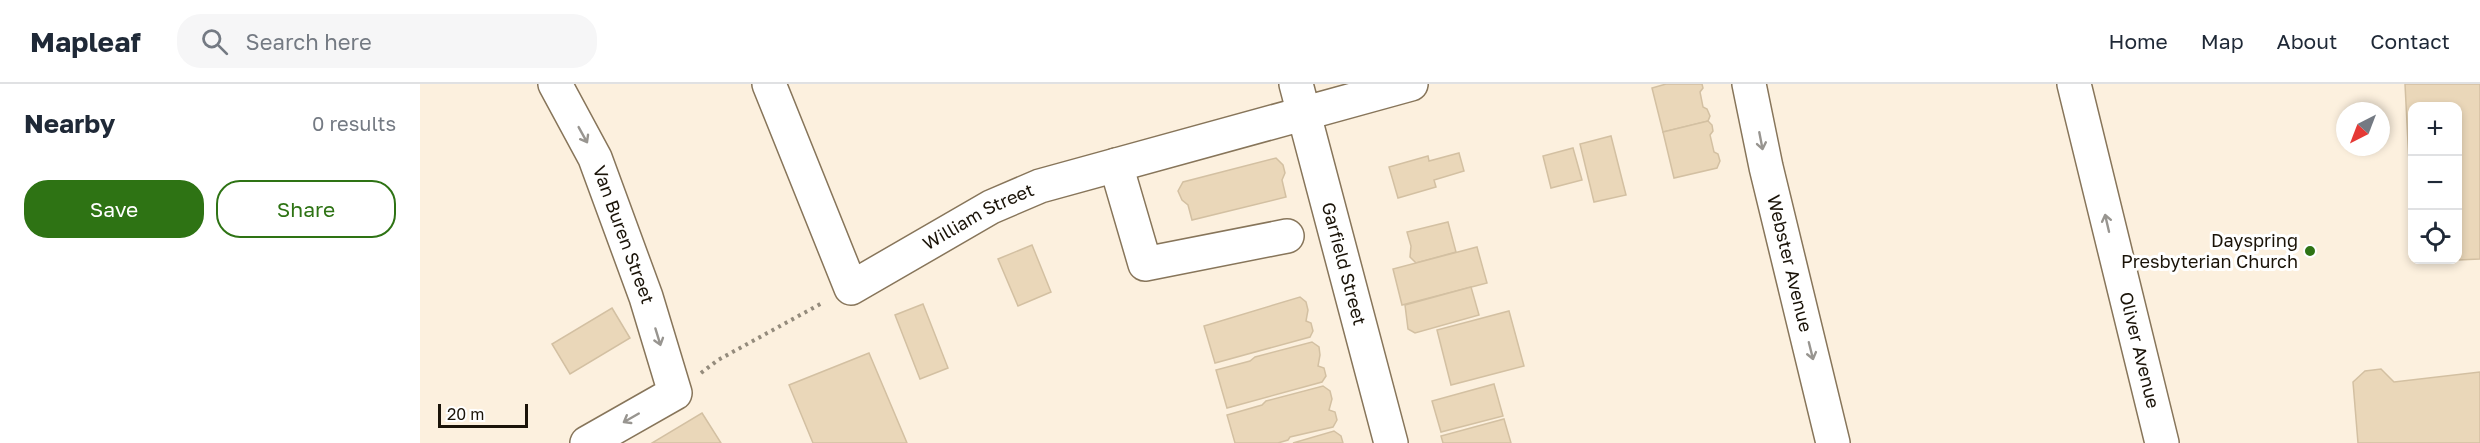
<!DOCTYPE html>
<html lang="en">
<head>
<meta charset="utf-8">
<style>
  :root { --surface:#fff; --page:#f6f6f7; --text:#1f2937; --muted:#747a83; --line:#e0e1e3; --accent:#2e7314 }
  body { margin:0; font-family:"Golos Text",sans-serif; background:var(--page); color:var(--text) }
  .controls { position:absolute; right:18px; top:18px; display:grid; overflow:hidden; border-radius:12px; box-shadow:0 3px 9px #0003 }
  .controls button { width:54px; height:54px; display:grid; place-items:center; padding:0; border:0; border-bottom:2px solid var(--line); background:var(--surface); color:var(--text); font:30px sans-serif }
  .compass { position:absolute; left:1916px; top:18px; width:54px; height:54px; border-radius:50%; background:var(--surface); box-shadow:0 3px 9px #0003; rotate:222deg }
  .scale { position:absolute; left:18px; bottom:15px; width:90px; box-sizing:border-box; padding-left:6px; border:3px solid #1a1308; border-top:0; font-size:16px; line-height:21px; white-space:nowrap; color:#1a1308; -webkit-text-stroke:4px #fff; paint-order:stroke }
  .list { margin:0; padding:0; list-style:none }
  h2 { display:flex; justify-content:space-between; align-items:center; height:78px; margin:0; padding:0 24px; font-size:26px }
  h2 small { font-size:20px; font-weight:400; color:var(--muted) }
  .actions { display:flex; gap:12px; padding:18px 24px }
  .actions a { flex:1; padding:14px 0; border:2px solid var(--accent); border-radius:24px; text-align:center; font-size:21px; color:var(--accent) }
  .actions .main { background:var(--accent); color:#fff }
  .icon { flex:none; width:33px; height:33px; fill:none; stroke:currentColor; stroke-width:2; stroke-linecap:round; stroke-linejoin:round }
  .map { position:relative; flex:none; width:2060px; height:359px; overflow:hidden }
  header { display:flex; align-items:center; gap:36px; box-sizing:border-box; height:84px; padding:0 30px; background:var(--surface); border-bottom:2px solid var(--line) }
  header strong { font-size:28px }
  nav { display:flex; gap:33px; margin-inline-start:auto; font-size:21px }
  .search { width:420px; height:54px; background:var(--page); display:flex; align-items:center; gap:15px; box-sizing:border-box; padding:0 21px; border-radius:24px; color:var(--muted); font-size:22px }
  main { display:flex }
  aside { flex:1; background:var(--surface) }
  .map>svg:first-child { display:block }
  .building { fill:#ead7b9; stroke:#d3c0a2; stroke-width:1.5 }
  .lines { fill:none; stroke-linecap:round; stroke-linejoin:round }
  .minor-casing { stroke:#87755a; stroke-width:36 }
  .path { stroke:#948b7c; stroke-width:4; stroke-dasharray:3 4.5; stroke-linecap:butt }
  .minor { stroke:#fff; stroke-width:33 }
  .oneway { stroke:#989590 }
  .poi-dot { fill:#2e7314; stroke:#fff; stroke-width:2 }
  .labels { text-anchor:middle; stroke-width:6; stroke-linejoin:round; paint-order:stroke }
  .street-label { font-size:18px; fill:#1a1308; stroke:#fff }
  .poi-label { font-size:18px; fill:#1a1308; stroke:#fff; text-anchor:end }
</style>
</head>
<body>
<header>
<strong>Mapleaf</strong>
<div class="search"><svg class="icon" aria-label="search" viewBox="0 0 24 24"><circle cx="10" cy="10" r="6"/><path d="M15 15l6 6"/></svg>Search here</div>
<nav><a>Home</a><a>Map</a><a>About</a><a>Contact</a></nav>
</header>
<main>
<aside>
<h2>Nearby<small>0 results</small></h2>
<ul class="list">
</ul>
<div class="actions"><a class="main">Save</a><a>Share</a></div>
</aside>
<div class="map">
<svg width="2060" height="359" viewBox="0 0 2060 359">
  <rect width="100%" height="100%" fill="#fcf0de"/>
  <g class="building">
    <polygon points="1246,0 1282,0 1283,4 1280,8 1283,23 1287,25 1290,32 1288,37 1243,48 1232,4"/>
    <polygon points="1985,0 2060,0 2060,175 1995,178 1995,176 2038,176 2038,22 1992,22 1992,138"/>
    <polygon points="1288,37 1292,41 1293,47 1290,51 1294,68 1298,70 1300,77 1297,84 1254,94 1243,48"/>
    <polygon points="1191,52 1206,111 1174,118 1160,60"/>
    <polygon points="1153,64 1162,96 1131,104 1123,72"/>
    <polygon points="1039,69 1044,87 1014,96 1016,103 978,114 969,83 1008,72 1009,77"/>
    <polygon points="856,74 863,81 865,89 862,96 866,113 772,136 768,121 762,116 758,107 763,98"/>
    <polygon points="1028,138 1036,168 996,179 990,173 991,162 987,148"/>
    <polygon points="612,161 631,208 598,222 578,175"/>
    <polygon points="1057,163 1067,199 982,221 973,185"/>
    <polygon points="1051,203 1059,231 995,249 988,245 985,221"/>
    <polygon points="880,213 886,218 888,226 886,237 891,239 893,247 890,253 795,279 784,242"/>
    <polygon points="503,220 528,284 500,295 475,231"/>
    <polygon points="192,224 210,254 150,290 132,260"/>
    <polygon points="1089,227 1104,282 1031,301 1017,246"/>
    <polygon points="892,258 899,263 900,271 898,282 904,284 906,292 902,298 807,324 796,286 830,277 835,273"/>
    <polygon points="449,269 487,359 393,359 369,301"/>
    <polygon points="1961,285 1974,298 2060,288 2060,359 1938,359 1933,298 1945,287"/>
    <polygon points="1074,300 1083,332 1021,348 1012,317"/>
    <polygon points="903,302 910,307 912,315 909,326 915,328 917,336 913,343 870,353 868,356 858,359 815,359 807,331 842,321 846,317"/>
    <polygon points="282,329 301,359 232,359"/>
    <polygon points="1084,335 1091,359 1023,359 1021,352"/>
    <polygon points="914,347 921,352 923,359 873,359"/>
  </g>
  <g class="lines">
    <defs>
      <g id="minor">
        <path id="s1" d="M 135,0 L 175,74 L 226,213 L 255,309 L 167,359"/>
        <path id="s2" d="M 349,0 L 431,204 L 571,123 L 620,102 L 991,0"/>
        <path id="s3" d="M 876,0 L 971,359"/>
        <path id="s4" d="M 1329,0 L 1346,83 L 1413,359"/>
        <path id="s5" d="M 1654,0 L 1742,359"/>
        <polyline points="696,81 725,180 867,152"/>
      </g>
    </defs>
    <use href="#minor" class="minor-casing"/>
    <polyline class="path" points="281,289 298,276 404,218"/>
    <use href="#minor" class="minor"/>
  </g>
  <defs><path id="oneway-shaft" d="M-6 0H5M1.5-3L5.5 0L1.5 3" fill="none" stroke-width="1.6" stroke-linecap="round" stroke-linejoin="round" transform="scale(1.5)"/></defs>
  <g class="oneway">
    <use href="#oneway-shaft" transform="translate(163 51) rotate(61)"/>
    <use href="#oneway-shaft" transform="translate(1341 57) rotate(79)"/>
    <use href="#oneway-shaft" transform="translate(1687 139) rotate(-103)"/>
    <use href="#oneway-shaft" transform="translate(238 253) rotate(73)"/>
    <use href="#oneway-shaft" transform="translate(1391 267) rotate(76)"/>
    <use href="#oneway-shaft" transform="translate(211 334) rotate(150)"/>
  </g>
  <circle class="poi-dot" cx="1890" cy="167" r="6"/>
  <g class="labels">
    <g class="street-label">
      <text dy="6" stroke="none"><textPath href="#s2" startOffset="366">William Street</textPath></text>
      <text dy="6" stroke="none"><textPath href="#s1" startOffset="166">Van Buren Street</textPath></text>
      <text dy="6" stroke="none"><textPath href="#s3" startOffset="186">Garfield Street</textPath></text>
      <text dy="6" stroke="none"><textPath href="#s4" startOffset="184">Webster Avenue</textPath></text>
      <text dy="6" stroke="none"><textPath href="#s5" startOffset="274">Oliver Avenue</textPath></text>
    </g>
    <g class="poi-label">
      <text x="1878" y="163">Dayspring<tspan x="1878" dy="21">Presbyterian Church</tspan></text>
    </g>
  </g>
</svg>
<div class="controls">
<button>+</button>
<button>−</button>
<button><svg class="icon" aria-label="locate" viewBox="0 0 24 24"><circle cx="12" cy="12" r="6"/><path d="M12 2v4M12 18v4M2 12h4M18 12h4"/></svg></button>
</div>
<svg class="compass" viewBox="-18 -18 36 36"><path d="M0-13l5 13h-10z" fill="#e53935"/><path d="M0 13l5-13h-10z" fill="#747a83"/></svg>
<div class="scale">20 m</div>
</div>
</main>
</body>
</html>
